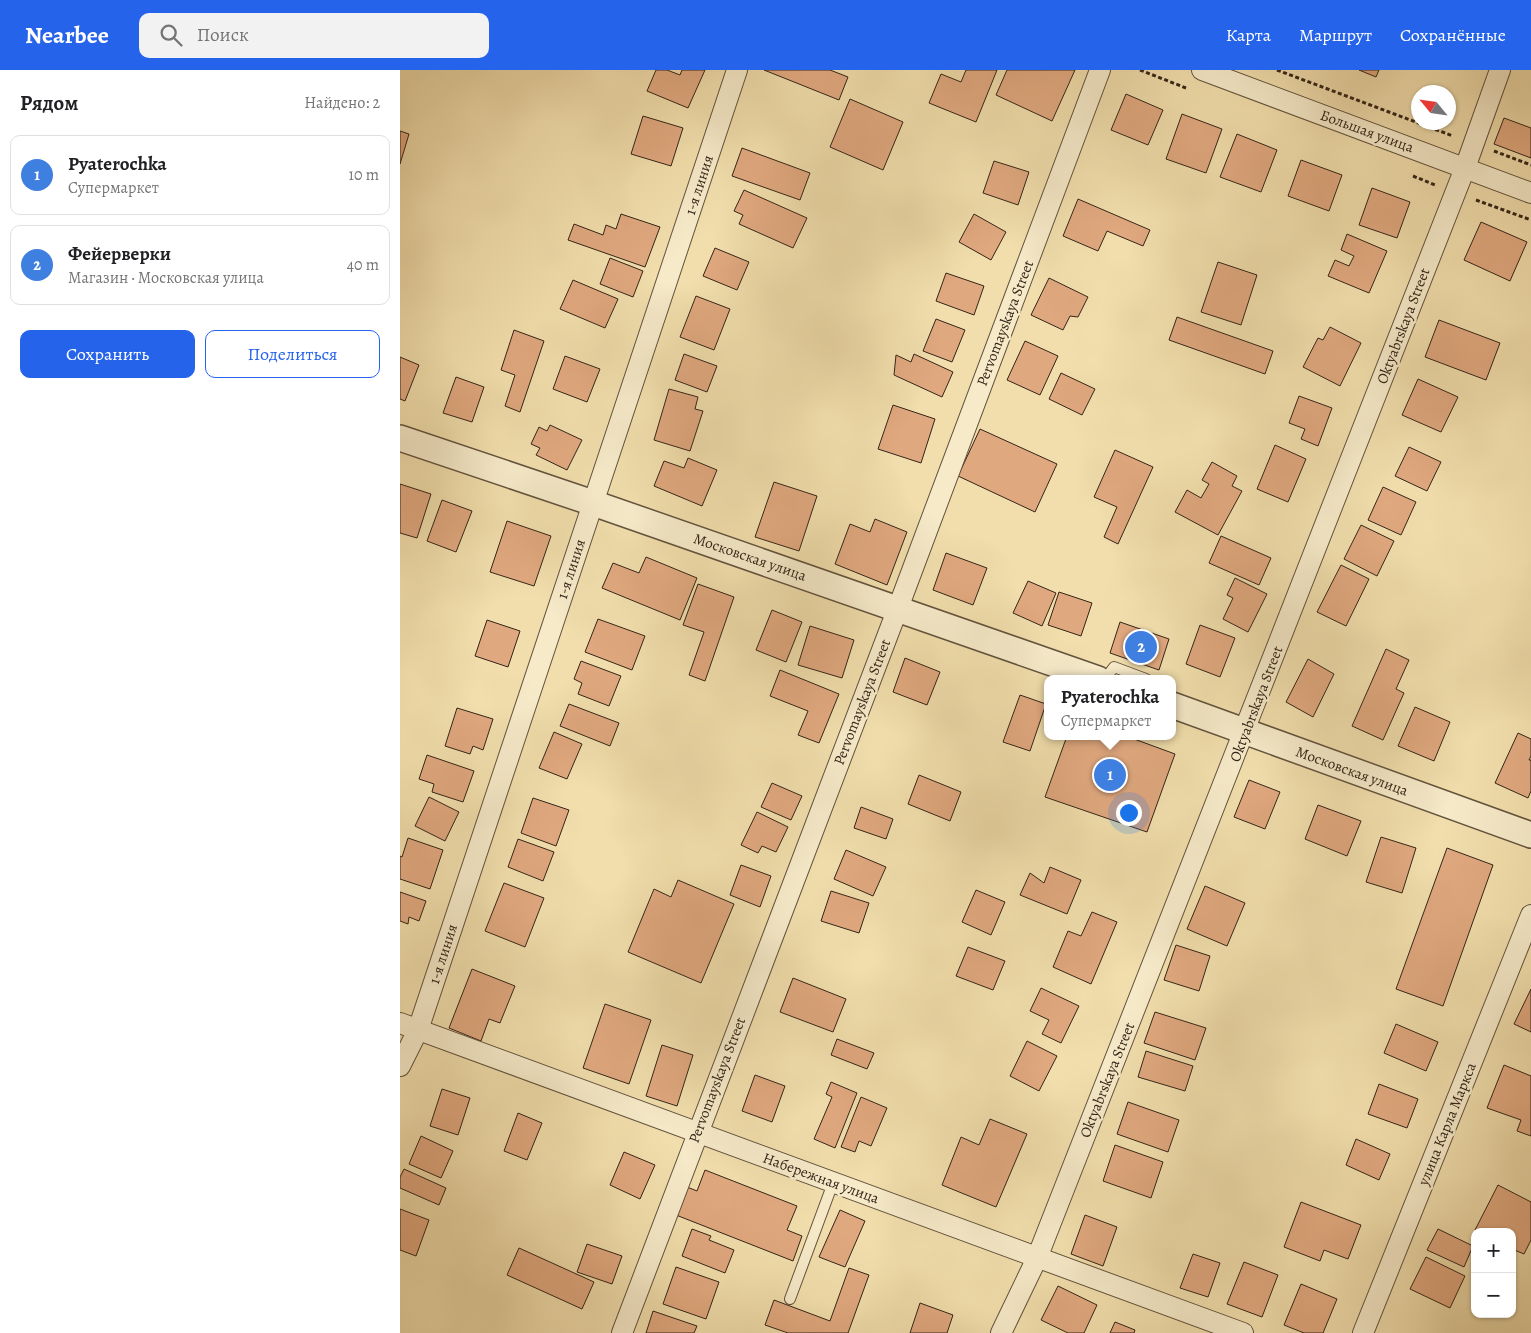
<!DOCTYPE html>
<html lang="ru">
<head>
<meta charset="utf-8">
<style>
  :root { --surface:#fff; --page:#f2f2f2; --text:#202124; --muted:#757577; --line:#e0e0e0; --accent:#2563eb }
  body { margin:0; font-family:Alegreya,serif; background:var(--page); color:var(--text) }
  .controls { position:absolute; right:15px; bottom:15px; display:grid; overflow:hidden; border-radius:10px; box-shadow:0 1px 4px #0004 }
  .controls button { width:45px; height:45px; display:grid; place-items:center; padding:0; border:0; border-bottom:1px solid var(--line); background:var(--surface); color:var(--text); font:25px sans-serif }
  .compass { position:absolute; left:1011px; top:15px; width:45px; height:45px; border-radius:50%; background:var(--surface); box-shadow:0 1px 4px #0004; rotate:299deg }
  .you { position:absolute; left:728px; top:742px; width:18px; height:18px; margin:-12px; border:4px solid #fff; border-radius:50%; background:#1a73e8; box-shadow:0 0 0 8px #1a73e833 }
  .badge { display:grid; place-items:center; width:32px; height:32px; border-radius:50%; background:var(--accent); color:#fff; font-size:16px; font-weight:700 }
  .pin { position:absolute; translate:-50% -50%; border:2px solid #fff; box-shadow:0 1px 5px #0006 }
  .popup { position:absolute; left:644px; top:605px; width:132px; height:65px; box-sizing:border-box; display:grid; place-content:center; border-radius:10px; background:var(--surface); filter:drop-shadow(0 1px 4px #0005); font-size:16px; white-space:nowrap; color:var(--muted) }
  .popup b { font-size:19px; color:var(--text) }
  .popup::after { content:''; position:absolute; left:50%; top:100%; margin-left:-10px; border:10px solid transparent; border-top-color:var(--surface) }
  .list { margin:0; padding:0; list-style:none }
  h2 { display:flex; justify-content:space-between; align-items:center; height:65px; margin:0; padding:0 20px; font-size:21px }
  h2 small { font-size:16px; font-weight:400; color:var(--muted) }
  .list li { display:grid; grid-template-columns:32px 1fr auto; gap:15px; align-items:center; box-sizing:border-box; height:80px; margin:0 10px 10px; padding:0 10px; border:1px solid var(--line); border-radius:10px }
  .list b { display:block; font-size:19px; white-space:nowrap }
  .list p { margin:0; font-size:16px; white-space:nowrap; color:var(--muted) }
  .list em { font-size:16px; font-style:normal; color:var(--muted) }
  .actions { display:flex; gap:10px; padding:15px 20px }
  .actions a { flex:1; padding:11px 0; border:1px solid var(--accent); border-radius:10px; text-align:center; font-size:18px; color:var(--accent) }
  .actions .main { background:var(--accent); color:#fff }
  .icon { flex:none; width:28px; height:28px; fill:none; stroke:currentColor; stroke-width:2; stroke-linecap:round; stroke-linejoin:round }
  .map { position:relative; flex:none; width:1131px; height:1263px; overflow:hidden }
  header { display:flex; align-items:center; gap:30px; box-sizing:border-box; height:70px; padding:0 25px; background:var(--accent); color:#fff }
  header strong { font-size:24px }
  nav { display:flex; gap:28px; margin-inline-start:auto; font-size:18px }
  .search { width:350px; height:45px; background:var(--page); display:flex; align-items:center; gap:12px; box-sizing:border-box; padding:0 18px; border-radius:10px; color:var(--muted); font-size:19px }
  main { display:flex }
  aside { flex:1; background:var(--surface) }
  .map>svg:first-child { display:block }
  .building { fill:#e0a87f; stroke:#342518 }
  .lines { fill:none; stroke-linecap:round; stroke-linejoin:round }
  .service-casing { stroke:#63533d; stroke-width:12 }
  .minor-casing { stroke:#63533d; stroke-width:22 }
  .tertiary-casing { stroke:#63533d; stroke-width:28 }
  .path { stroke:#342518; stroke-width:3; stroke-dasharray:4 2.5; stroke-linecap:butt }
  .service { stroke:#f6eac9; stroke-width:10 }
  .minor { stroke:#f6eac9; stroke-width:20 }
  .tertiary { stroke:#f6eac9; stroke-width:25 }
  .labels { text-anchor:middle; stroke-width:5; stroke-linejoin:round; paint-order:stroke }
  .street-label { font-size:15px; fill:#342518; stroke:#f6eac9 }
</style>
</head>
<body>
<header>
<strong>Nearbee</strong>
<div class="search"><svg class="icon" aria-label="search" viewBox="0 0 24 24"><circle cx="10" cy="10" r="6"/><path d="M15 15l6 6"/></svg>Поиск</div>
<nav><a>Карта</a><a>Маршрут</a><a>Сохранённые</a></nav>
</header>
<main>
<aside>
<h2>Рядом<small>Найдено: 2</small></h2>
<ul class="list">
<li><span class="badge" style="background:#3f7fe0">1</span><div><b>Pyaterochka</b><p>Супермаркет</p></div><em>10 m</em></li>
<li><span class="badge" style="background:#3f7fe0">2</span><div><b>Фейерверки</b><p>Магазин · Московская улица</p></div><em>40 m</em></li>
</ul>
<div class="actions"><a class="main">Сохранить</a><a>Поделиться</a></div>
</aside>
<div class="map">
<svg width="1131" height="1263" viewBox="0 0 1131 1263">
  <rect width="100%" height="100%" fill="#f1deac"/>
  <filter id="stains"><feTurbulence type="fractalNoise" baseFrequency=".004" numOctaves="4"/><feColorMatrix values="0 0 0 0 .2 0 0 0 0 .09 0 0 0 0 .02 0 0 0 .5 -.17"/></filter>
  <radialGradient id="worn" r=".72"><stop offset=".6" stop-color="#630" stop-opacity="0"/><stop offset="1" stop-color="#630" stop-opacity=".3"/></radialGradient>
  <g class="building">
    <polygon points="256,0 267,0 280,5 282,0 305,0 288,38 247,21"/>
    <polygon points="364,0 430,0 448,7 439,30"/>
    <polygon points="566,0 597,0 576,52 529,33 541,4 561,12"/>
    <polygon points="607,0 675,0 652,51 596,25"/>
    <polygon points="959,0 979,0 976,7"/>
    <polygon points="726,24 763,40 748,75 711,60"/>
    <polygon points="450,29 503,52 483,100 430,77"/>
    <polygon points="782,44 822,59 806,103 766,89"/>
    <polygon points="243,46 283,58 271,96 231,84"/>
    <polygon points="1104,48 1131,58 1131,88 1094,74"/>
    <polygon points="0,61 9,64 0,94"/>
    <polygon points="837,64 877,80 861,122 820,107"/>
    <polygon points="342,78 410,103 400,130 332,106"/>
    <polygon points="901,90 942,105 929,141 888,126"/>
    <polygon points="594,91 629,102 618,135 583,123"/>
    <polygon points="972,118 1010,132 997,168 959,155"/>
    <polygon points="344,120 407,148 393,178 339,154 343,145 334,141"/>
    <polygon points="678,129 750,160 743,176 707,161 698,181 663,166"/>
    <polygon points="221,144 260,157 245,197 168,170 174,154 203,165 206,155 216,159"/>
    <polygon points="574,144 606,162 591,190 559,172"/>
    <polygon points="1081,152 1127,172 1110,211 1064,190"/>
    <polygon points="947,164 987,181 969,223 928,206 935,190 949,196 954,186 941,180"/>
    <polygon points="315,178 349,192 337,220 303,206"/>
    <polygon points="210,188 243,201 233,227 200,214"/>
    <polygon points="818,192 857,205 841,255 801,242"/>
    <polygon points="546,203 584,216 574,245 536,231"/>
    <polygon points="649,208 688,227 678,247 670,246 663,260 631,245"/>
    <polygon points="173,210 218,229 205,258 160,239"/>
    <polygon points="296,226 330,239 314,280 280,267"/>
    <polygon points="777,247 873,281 865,304 769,270"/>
    <polygon points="536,249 565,260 552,292 523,281"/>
    <polygon points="1039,250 1100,273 1086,310 1025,287"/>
    <polygon points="930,257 961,273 940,316 903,297 918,268 923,270"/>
    <polygon points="114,260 144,271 120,342 105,336 115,305 101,300"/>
    <polygon points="625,271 658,286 640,325 607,310"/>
    <polygon points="284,284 317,296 307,322 275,310"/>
    <polygon points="514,284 553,302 542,327 494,305 496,285 511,292"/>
    <polygon points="165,286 200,299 187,332 153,319"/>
    <polygon points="0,287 19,295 5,331 0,329"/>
    <polygon points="661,303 695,319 682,345 649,329"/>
    <polygon points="56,307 84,317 72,352 43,343"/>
    <polygon points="1018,309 1058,327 1041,362 1002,345"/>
    <polygon points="269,319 298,327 295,339 303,341 290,381 254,370"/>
    <polygon points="899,326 932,338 918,376 901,369 905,359 889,353"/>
    <polygon points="493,335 535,349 521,393 478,379"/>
    <polygon points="150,355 182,370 167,400 136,385 140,378 131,374 139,357 147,361"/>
    <polygon points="580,359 657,394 635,442 558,406"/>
    <polygon points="875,375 906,389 888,432 857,419"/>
    <polygon points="1009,377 1041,392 1027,421 995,406"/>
    <polygon points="715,380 753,397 718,474 704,467 717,437 694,427"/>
    <polygon points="288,388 317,400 302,436 254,416 264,391 284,398"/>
    <polygon points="812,392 837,406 832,416 842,421 818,465 775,442 787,420 801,428 809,414 802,410"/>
    <polygon points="374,412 417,426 399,481 355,467"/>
    <polygon points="0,414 31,424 17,468 0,463"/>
    <polygon points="983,417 1016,432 1001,465 968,450"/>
    <polygon points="42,430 72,441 56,482 27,471"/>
    <polygon points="475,449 507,462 487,515 435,494 450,454 470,462"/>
    <polygon points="107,451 151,466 134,516 90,502"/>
    <polygon points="961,455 994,471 977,506 944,489"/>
    <polygon points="821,466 871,488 859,515 809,493"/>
    <polygon points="546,483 587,498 573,535 533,520"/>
    <polygon points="246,487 297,508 280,550 202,518 213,493 239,503"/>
    <polygon points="941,495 969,509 946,556 917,542"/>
    <polygon points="835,508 867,524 848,562 823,549 833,528 827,525"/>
    <polygon points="628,511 656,523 642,556 613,543"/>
    <polygon points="298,514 334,527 305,611 289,605 304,562 283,555"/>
    <polygon points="659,522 692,533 681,566 648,555"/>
    <polygon points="372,540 402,552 386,592 356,580"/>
    <polygon points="198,549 245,566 232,600 185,582"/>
    <polygon points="87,550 120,561 108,597 75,586"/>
    <polygon points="720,552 769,569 759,600 710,583"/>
    <polygon points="800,555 835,568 820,607 786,594"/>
    <polygon points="410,556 454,570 442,608 398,595"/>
    <polygon points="986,579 1009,590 996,619 1004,623 983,670 952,656"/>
    <polygon points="505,588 540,602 527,635 493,622"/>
    <polygon points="908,589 934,604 913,647 886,632"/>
    <polygon points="181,591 221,606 209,636 178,624 182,613 174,609"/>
    <polygon points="380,600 439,624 419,673 398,665 408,641 370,626"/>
    <polygon points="620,625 646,634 630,681 603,672"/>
    <polygon points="169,634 219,653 210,676 160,656"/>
    <polygon points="1015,637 1050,652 1034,691 998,676"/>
    <polygon points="57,638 93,649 83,680 73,676 70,684 45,676"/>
    <polygon points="154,662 182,674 167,709 139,698"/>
    <polygon points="1118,663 1131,669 1131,686 1129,690 1131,690 1131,721 1128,728 1095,713"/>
    <polygon points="667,666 726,666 775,684 747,762 645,727"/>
    <polygon points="27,685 74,701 63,732 32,722 34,714 19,709"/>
    <polygon points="519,705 561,722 550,751 508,734"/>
    <polygon points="849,710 880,722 865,759 834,747"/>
    <polygon points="372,713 402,726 391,750 361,737"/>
    <polygon points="29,727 59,742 45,771 15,756"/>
    <polygon points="133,728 169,740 156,776 121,763"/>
    <polygon points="918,735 961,751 947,786 905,769"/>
    <polygon points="461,737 493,749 486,769 454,758"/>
    <polygon points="357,742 388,757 376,782 362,776 358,783 341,775"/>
    <polygon points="981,767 1016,778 1002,823 966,812"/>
    <polygon points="8,768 43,780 30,819 0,809 0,786 2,787"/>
    <polygon points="118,769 154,782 143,811 108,797"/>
    <polygon points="1047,778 1093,795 1043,936 996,919"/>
    <polygon points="446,780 486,797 473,826 434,809"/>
    <polygon points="341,795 371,806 360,837 330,825"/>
    <polygon points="650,797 681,810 667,844 620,825 630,803 644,813"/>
    <polygon points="278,810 334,834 301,913 228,882 254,819 271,827"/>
    <polygon points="104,813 144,828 125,877 85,861"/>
    <polygon points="805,816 845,833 827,876 787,859"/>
    <polygon points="576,820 605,832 591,865 562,852"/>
    <polygon points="431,821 469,833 459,863 421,851"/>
    <polygon points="0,822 26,831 19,851 9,847 8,854 0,851"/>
    <polygon points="692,842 717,852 691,914 653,897 668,861 681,866"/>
    <polygon points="776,875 810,886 799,921 764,910"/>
    <polygon points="568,877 605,891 593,920 556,906"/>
    <polygon points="72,899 115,916 100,953 89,949 81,971 49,958"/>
    <polygon points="393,908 446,929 433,962 380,942"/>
    <polygon points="641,918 679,936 661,973 642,964 649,950 630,941"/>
    <polygon points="1131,919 1131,962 1114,954"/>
    <polygon points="205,934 251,950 229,1014 183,998"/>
    <polygon points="755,942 806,958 795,990 744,973"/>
    <polygon points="996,954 1038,972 1026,1001 984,983"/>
    <polygon points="437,969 474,983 467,999 431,985"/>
    <polygon points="627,971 657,986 639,1021 610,1006"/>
    <polygon points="262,975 293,985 277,1036 246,1026"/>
    <polygon points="746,981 793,996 785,1021 738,1007"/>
    <polygon points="1104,995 1131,1006 1131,1066 1117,1061 1121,1050 1087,1038"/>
    <polygon points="355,1005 385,1016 372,1052 342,1041"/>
    <polygon points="431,1012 457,1023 435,1078 414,1069 432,1027 426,1024"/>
    <polygon points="979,1014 1018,1029 1007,1058 968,1044"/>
    <polygon points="42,1019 70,1028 58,1065 30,1056"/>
    <polygon points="461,1027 487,1038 471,1076 459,1071 455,1082 441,1077"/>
    <polygon points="728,1032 779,1050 768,1082 717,1064"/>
    <polygon points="118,1043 142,1053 127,1090 104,1081"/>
    <polygon points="590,1049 627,1064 596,1137 542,1115 561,1067 579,1075"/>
    <polygon points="21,1066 53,1081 41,1108 9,1094"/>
    <polygon points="956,1069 990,1084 979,1110 946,1095"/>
    <polygon points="715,1075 763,1092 751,1128 703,1111"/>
    <polygon points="224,1082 255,1095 240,1129 210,1115"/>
    <polygon points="4,1099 46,1118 39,1135 0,1118 0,1107"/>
    <polygon points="305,1100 397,1136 387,1160 402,1166 393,1191 276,1145 287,1117 297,1121"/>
    <polygon points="1098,1115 1131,1132 1131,1170 1124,1184 1112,1179 1112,1162 1078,1162 1075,1160"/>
    <polygon points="901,1132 961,1155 948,1189 924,1180 920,1191 884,1177"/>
    <polygon points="0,1139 29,1150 16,1186 0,1180"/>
    <polygon points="440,1140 465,1151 445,1197 419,1187"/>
    <polygon points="685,1145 717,1157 703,1196 671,1184"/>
    <polygon points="292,1159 311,1166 309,1170 334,1180 325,1203 282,1186"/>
    <polygon points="1038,1159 1073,1176 1064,1197 1027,1180"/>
    <polygon points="187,1174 222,1186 212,1214 177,1202"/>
    <polygon points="119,1178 194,1212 182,1239 107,1205"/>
    <polygon points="793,1184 820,1193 808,1227 780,1218"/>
    <polygon points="1026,1187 1065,1206 1050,1238 1010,1219"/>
    <polygon points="844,1192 878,1205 862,1247 827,1234"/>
    <polygon points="276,1197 319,1212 306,1249 263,1234"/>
    <polygon points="449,1198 469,1205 448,1263 388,1263 365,1255 374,1230 430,1251"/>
    <polygon points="901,1214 937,1229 923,1263 904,1263 884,1255"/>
    <polygon points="658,1216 697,1235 684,1263 668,1263 641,1250"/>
    <polygon points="520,1233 553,1245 547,1263 510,1263"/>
    <polygon points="253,1241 297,1256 294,1263 246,1263"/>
    <polygon points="715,1252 735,1260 734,1263 710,1263"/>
  </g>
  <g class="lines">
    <defs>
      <g id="service">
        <polyline points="705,609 714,597 746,609"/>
        <polyline points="390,1229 433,1113"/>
      </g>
      <g id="minor">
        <polyline points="802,0 1131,123"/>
        <polyline points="0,953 843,1263"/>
        <polyline points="0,996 18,960 337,0"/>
        <polyline points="222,1263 498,538 700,0"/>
        <polyline points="601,1263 637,1188 1065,98 1100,0"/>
        <polyline points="963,1263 1131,845"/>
      </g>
      <g id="tertiary">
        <polyline points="0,368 193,433 698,609"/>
        <polyline points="772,635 1131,765"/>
      </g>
    </defs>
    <use href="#service" class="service-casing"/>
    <use href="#minor" class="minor-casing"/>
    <use href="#tertiary" class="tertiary-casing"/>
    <g class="path">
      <polyline points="740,0 786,18"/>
      <polyline points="877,0 1053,66"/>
      <polyline points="1094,81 1131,95"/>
      <polyline points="1013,106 1035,115"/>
      <polyline points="1076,130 1131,150"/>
    </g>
    <use href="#service" class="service"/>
    <use href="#minor" class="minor"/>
    <use href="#tertiary" class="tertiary"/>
  </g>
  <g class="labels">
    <g class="street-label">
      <text transform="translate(967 61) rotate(20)" y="5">Большая улица</text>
      <text transform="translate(299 115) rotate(-72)" y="5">1-я линия</text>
      <text transform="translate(605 253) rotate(-69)" y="5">Pervomayskaya Street</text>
      <text transform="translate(1003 256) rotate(-69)" y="5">Oktyabrskaya Street</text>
      <text transform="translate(350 487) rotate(19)" y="5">Московская улица</text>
      <text transform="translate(171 499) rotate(-72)" y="5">1-я линия</text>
      <text transform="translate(462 632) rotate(-69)" y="5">Pervomayskaya Street</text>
      <text transform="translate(856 634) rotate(-69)" y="5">Oktyabrskaya Street</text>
      <text transform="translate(952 701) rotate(20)" y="5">Московская улица</text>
      <text transform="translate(43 884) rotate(-72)" y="5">1-я линия</text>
      <text transform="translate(317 1010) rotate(-69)" y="5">Pervomayskaya Street</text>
      <text transform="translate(707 1010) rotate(-68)" y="5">Oktyabrskaya Street</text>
      <text transform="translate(1047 1054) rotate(-68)" y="5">улица Карла Маркса</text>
      <text transform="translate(421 1108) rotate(20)" y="5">Набережная улица</text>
    </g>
  </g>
  <rect width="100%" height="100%" filter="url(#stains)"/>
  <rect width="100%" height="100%" fill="url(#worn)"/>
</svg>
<div class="controls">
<button>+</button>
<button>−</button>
</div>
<svg class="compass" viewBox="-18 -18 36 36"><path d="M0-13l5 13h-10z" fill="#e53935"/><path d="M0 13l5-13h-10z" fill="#757577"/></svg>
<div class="you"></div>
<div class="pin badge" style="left:710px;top:705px;background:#3f7fe0">1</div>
<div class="popup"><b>Pyaterochka</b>Супермаркет</div>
<div class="pin badge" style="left:741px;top:577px;background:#3f7fe0">2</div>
</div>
</main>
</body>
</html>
